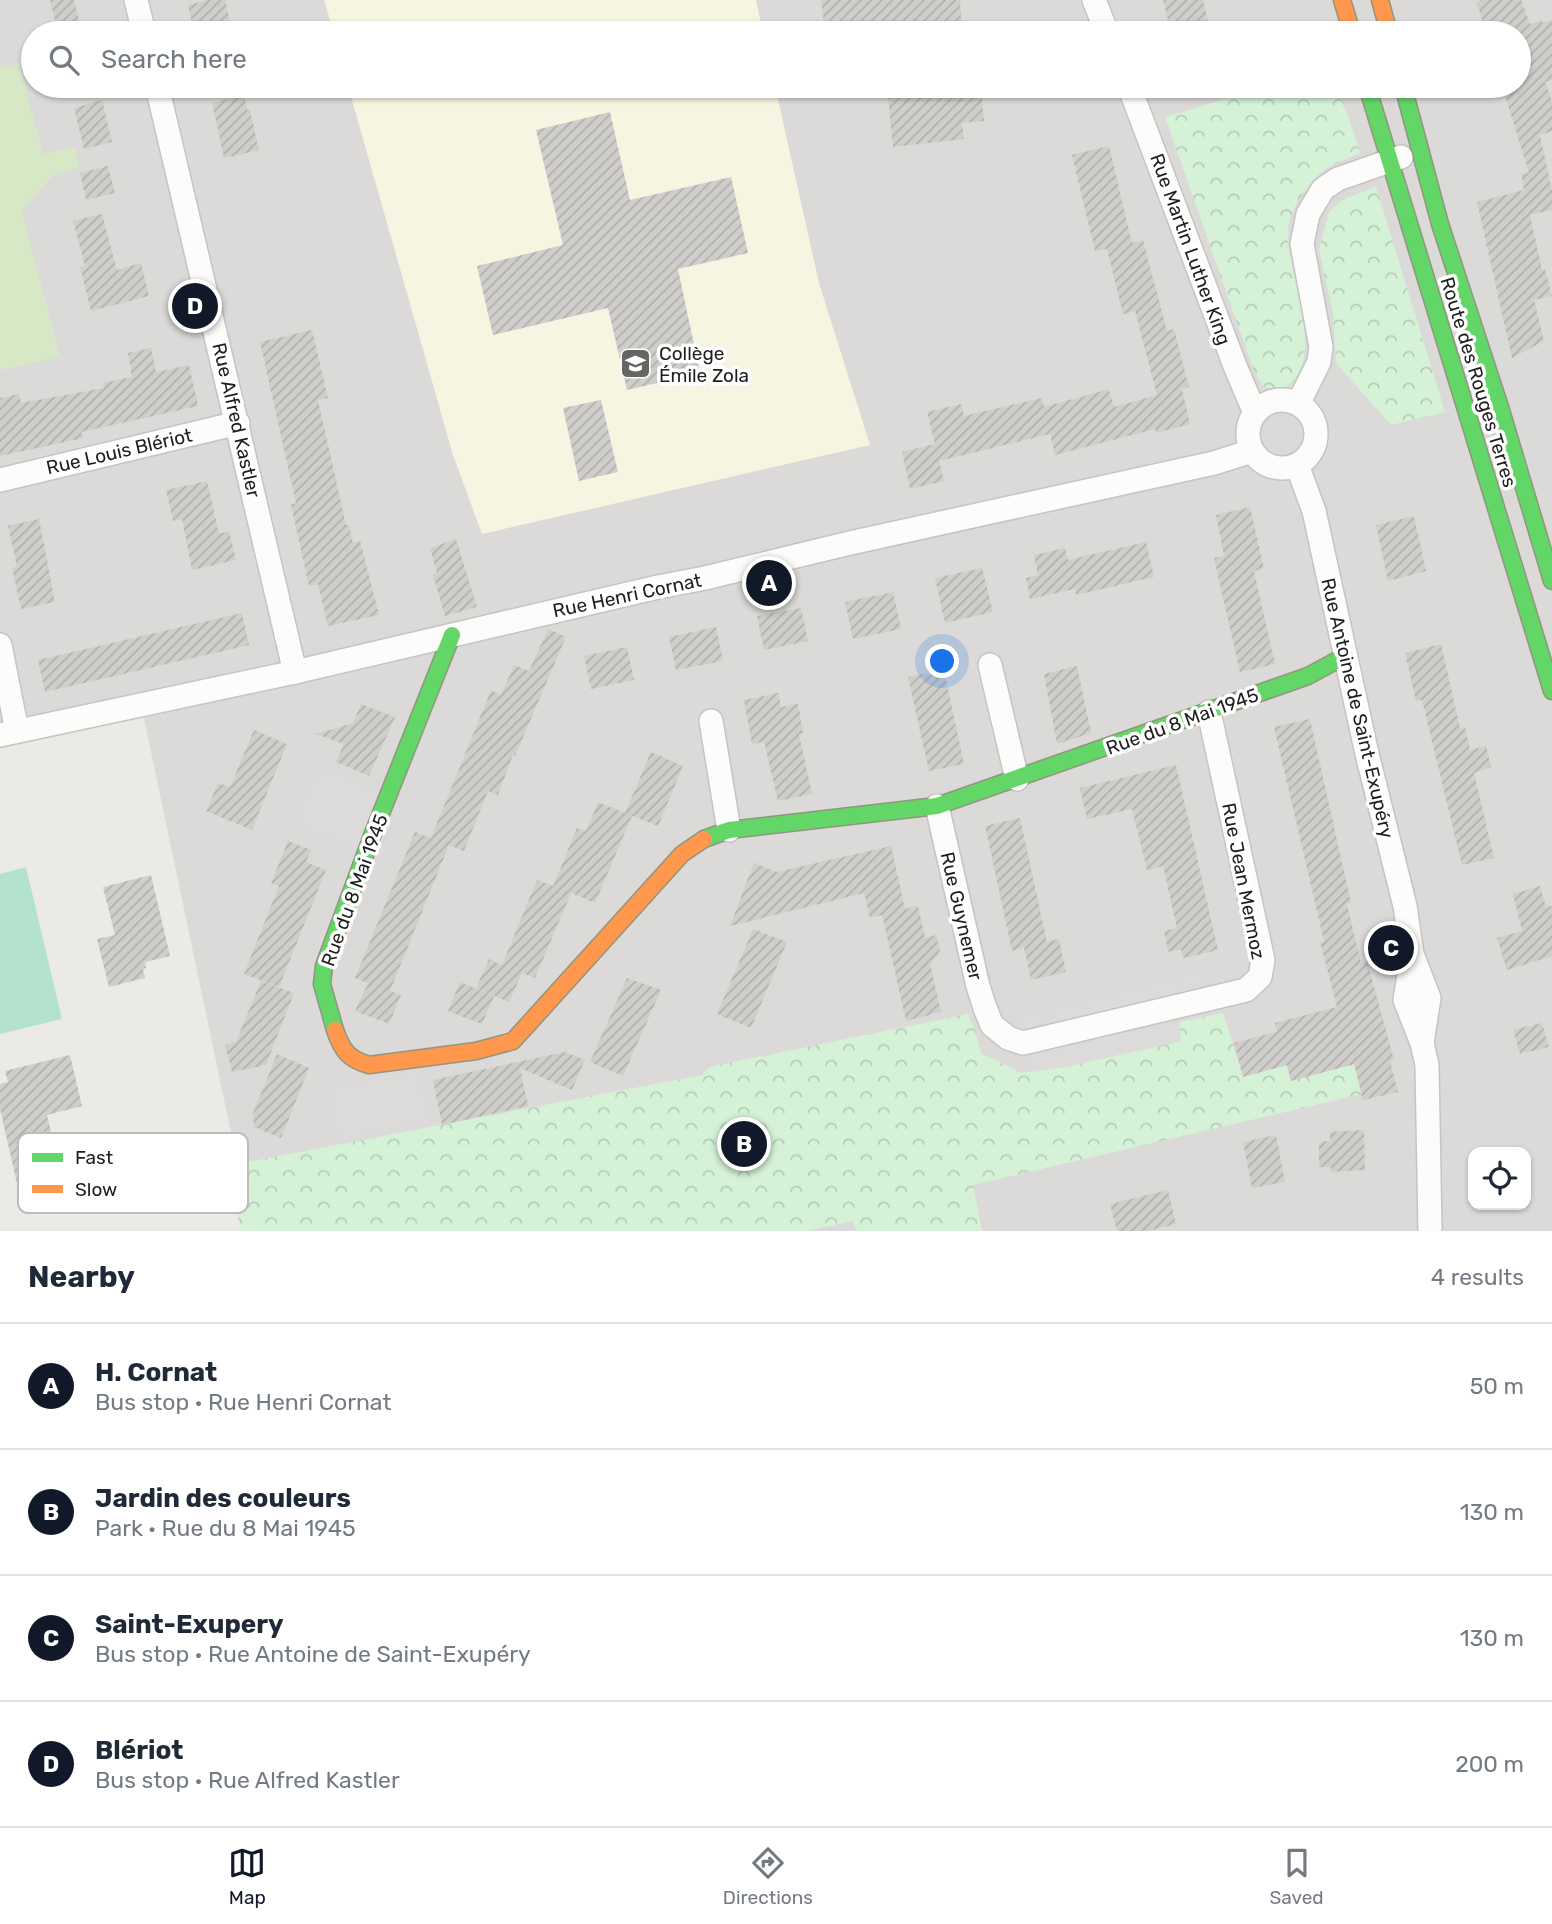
<!DOCTYPE html>
<html lang="en">
<head>
<meta charset="utf-8">
<style>
  :root { --surface:#fff; --page:#f2f2f3; --text:#1f2937; --muted:#747a83; --line:#e0e1e3; --accent:#111827 }
  body { margin:0; font-family:Rubik,sans-serif; background:var(--page); color:var(--text) }
  .controls { position:absolute; right:21px; bottom:21px; display:grid; overflow:hidden; border-radius:14px; box-shadow:0 2px 5px #0004 }
  .controls button { width:63px; height:63px; display:grid; place-items:center; padding:0; border:0; border-bottom:2px solid var(--line); background:var(--surface); color:var(--text); font:35px sans-serif }
  .you { position:absolute; left:943px; top:662px; width:24px; height:24px; margin:-18px; border:5px solid #fff; border-radius:50%; background:#1a73e8; box-shadow:0 0 0 10px #1a73e833 }
  .badge { display:grid; place-items:center; width:46px; height:46px; border-radius:50%; background:var(--accent); color:#fff; font-size:23px; font-weight:700 }
  .pin { position:absolute; translate:-50% -50%; border:4px solid #fff; box-shadow:0 2px 7px #0006 }
  .list { margin:0; padding:0; list-style:none }
  h2 { display:flex; justify-content:space-between; align-items:center; height:91px; margin:0; padding:0 28px; font-size:30px }
  h2 small { font-size:23px; font-weight:400; color:var(--muted) }
  .list li { display:grid; grid-template-columns:46px 1fr auto; gap:21px; align-items:center; box-sizing:border-box; height:126px; padding:0 28px; border-top:2px solid var(--line) }
  .list b { display:block; font-size:26px; white-space:nowrap }
  .list p { margin:0; font-size:23px; white-space:nowrap; color:var(--muted) }
  .list em { font-size:23px; font-style:normal; color:var(--muted) }
  .icon { flex:none; width:38px; height:38px; fill:none; stroke:currentColor; stroke-width:2; stroke-linecap:round; stroke-linejoin:round }
  .map { position:relative; flex:none; width:1552px; height:1231px; overflow:hidden }
  .search { position:absolute; background:var(--surface); box-shadow:0 2px 5px #0004; left:21px; right:21px; top:21px; height:77px; display:flex; align-items:center; gap:18px; box-sizing:border-box; padding:0 24px; border-radius:38px; color:var(--muted); font-size:26px }
  .sheet { height:595px; background:var(--surface) }
  nav { display:flex; justify-content:space-around; align-items:center; box-sizing:border-box; height:98px; border-top:2px solid var(--line); background:var(--surface); font-size:19px; color:var(--muted) }
  nav a { display:grid; justify-items:center; gap:4px }
  nav .on { color:var(--accent) }
  .map>svg:first-child { display:block }
  .residential { fill:#dbdad8; fill-rule:evenodd }
  .education { fill:#f5f5e1 }
  .grass { fill:#d7e8c6 }
  .park { fill:url(#park-crowns) }
  .pitch { fill:#b3e2cf }
  .parking { fill:#dcdbda }
  .building { fill:url(#building-hatch) }
  .lines { fill:none; stroke-linecap:round; stroke-linejoin:round }
  .street-casing { stroke:#c5c4c2; stroke-width:26 }
  .fast-casing { stroke:#92957f; stroke-width:19 }
  .slow-casing { stroke:#92957f; stroke-width:19 }
  .street { stroke:#fcfcfb; stroke-width:23 }
  .fast { stroke:#63d668; stroke-width:16 }
  .slow { stroke:#ff974d; stroke-width:16 }
  .labels { text-anchor:middle; stroke-width:7; stroke-linejoin:round; paint-order:stroke }
  .street-label { font-size:19px; fill:#1e1e1e; stroke:#fff }
  .poi-label { font-size:19px; fill:#1e1e1e; stroke:#fff; text-anchor:start }
  .key { fill:#fff; stroke:#bcbcbc; stroke-width:2 }
  .key-label { font-size:19px; fill:#1e1e1e }
</style>
</head>
<body>
<div class="map">
<svg width="1552" height="1231" viewBox="0 0 1552 1231">
  <defs>
    <pattern id="park-crowns" width="20" height="18" patternUnits="userSpaceOnUse" patternTransform="scale(1.75)"><rect width="20" height="18" fill="#d5f1d6"/><path d="M2 6a3 3 0 1 1 6 0M12 15a3 3 0 1 1 6 0" fill="none" stroke="#b6ceb7"/></pattern>
    <pattern id="building-hatch" width="6" height="6" patternUnits="userSpaceOnUse" patternTransform="scale(1.75)"><rect width="6" height="6" fill="#d0cecb"/><path d="M-1 1l2-2M0 6l6-6M5 7l2-2" fill="none" stroke="#b2b0ae"/></pattern>
  </defs>
  <rect width="100%" height="100%" fill="#eceae6"/>
  <path class="residential" d="M 0,0 L 1552,0 L 1552,1231 L 254,1231 L 246,1204 L 142,709 L 0,742 ZM 33,33 L 1519,33 L 1519,86 L 33,86 ZM 1473,1152 L 1526,1152 L 1526,1205 L 1473,1205 Z"/>
  <g class="education">
    <polygon points="324,0 756,0 763,33 334,33"/>
    <polygon points="348,86 775,86 819,283 870,445 482,534 453,455"/>
  </g>
  <polygon class="grass" points="19,63 43,154 74,147 80,167 53,175 22,211 60,357 0,370 0,68"/>
  <g class="park">
    <path d="M 1269,86 L 1337,86 L 1361,153 C 1350,158 1337,162 1327,168 C 1319,173 1313,181 1308,187 C 1298,198 1289,216 1288,231 C 1285,277 1333,362 1280,391 L 1263,386 L 1254,371 L 1165,117 Z"/>
    <polygon points="1376,187 1445,412 1391,425 1336,363 1333,313 1319,250 1329,212 1343,199"/>
    <polygon points="1223,1013 1243,1077 1287,1065 1291,1081 1354,1064 1362,1094 973,1185 982,1231 857,1231 853,1221 807,1231 241,1231 226,1166 702,1075 709,1067 968,1014 976,1033 981,1053 1021,1073 1069,1066 1181,1041 1178,1022"/>
  </g>
  <polygon class="pitch" points="26,867 62,1019 0,1034 0,874"/>
  <g class="parking">
    <polygon points="317,765 381,790 357,850 293,824"/>
    <polygon points="1204,970 1215,1014 1179,1022 1181,1041 1069,1066 1033,1072 1019,1016"/>
    <polygon points="420,1069 429,1123 338,1142 328,1088"/>
  </g>
  <g class="building">
    <polygon points="50,0 74,0 82,33 58,33"/>
    <polygon points="207,0 225,0 233,33 194,33 188,5"/>
    <polygon points="821,0 960,0 962,33 872,33 872,29 825,33"/>
    <polygon points="1163,0 1203,0 1211,33 1171,33"/>
    <polygon points="1480,0 1521,0 1530,24 1542,20 1542,23 1552,20 1552,80 1545,82 1552,101 1552,131 1540,135 1552,190 1552,210 1530,215 1542,270 1545,269 1552,296 1534,300 1544,341 1512,358 1477,202 1524,190 1521,174 1529,173 1502,86 1519,86 1519,33 1486,33 1477,3 1481,2"/>
    <polygon points="887,86 981,86 984,121 962,123 964,139 893,147"/>
    <polygon points="244,95 247,110 250,110 259,150 224,158 212,103"/>
    <polygon points="102,100 112,142 84,149 74,108"/>
    <polygon points="610,112 630,200 731,177 748,253 678,269 700,373 627,390 608,308 493,335 477,266 563,245 536,130"/>
    <polygon points="1109,146 1132,243 1143,240 1167,331 1174,329 1189,387 1182,389 1190,424 1156,433 1155,429 1055,455 1050,434 939,461 944,481 910,489 902,452 935,444 927,412 961,404 964,416 1042,398 1044,407 1109,389 1114,407 1157,395 1135,311 1123,314 1107,249 1095,251 1072,155"/>
    <polygon points="108,166 115,193 86,200 80,173"/>
    <polygon points="102,214 117,270 141,263 149,296 91,311 80,267 85,266 73,221"/>
    <polygon points="312,330 328,398 318,400 346,525 349,525 353,543 360,541 379,615 328,626 318,584 309,586 291,505 296,503 260,342"/>
    <polygon points="151,348 156,372 189,365 198,406 81,432 83,438 0,456 0,398 19,394 21,403 104,388 103,383 132,377 128,353"/>
    <polygon points="601,400 618,472 579,481 563,408"/>
    <polygon points="207,481 219,534 229,531 236,560 192,570 182,519 173,521 166,490"/>
    <polygon points="1250,507 1264,568 1254,571 1275,664 1240,672 1214,558 1224,556 1216,515"/>
    <polygon points="1414,516 1426,571 1388,581 1376,525"/>
    <polygon points="39,519 55,602 21,609 12,568 17,566 8,526"/>
    <polygon points="456,539 477,607 445,616 433,575 437,573 430,548"/>
    <polygon points="1146,542 1154,577 1076,595 1075,589 1030,599 1026,578 1038,575 1034,555 1065,548 1068,560"/>
    <polygon points="982,568 993,612 945,623 935,578"/>
    <polygon points="893,592 901,629 853,639 845,602"/>
    <polygon points="801,608 808,641 764,650 757,616"/>
    <polygon points="242,613 249,645 45,692 38,660"/>
    <polygon points="716,627 723,661 676,670 669,637"/>
    <polygon points="548,629 566,637 515,756 513,755 498,795 488,791 464,851 449,845 390,991 401,995 389,1024 355,1011 368,983 355,978 415,832 431,838 491,690 501,695 514,665 529,671"/>
    <polygon points="1441,644 1460,728 1465,727 1470,750 1486,746 1491,767 1474,773 1494,858 1462,865 1422,700 1416,701 1405,653"/>
    <polygon points="627,647 634,680 591,689 584,656"/>
    <polygon points="1077,666 1091,733 1057,744 1044,674"/>
    <polygon points="944,670 964,764 929,771 908,677"/>
    <polygon points="778,693 781,707 798,704 803,733 799,734 812,794 778,801 764,742 752,744 744,700"/>
    <polygon points="361,704 395,717 369,776 336,762 344,744 316,734 353,723"/>
    <polygon points="1310,719 1351,903 1347,904 1361,963 1367,961 1394,1060 1390,1061 1398,1092 1363,1100 1354,1064 1291,1081 1287,1065 1243,1077 1234,1043 1277,1032 1275,1023 1337,1007 1320,942 1324,941 1274,727"/>
    <polygon points="254,730 287,744 252,830 206,811 218,783 230,787"/>
    <polygon points="651,752 683,766 658,826 632,816 595,903 571,893 535,978 522,973 509,1002 476,988 489,959 502,965 537,880 553,886 577,828 586,831 598,802 625,813"/>
    <polygon points="1176,765 1218,950 1183,958 1181,949 1168,952 1164,931 1177,928 1163,866 1147,870 1132,809 1087,819 1080,788"/>
    <polygon points="1020,818 1047,942 1059,939 1066,972 1031,980 1024,947 1012,951 985,826"/>
    <polygon points="288,841 311,850 306,862 326,870 279,987 244,974 279,886 271,883"/>
    <polygon points="891,846 905,909 918,906 925,938 936,935 940,951 930,964 941,1012 906,1021 882,915 870,918 864,893 730,926 754,863 777,872"/>
    <polygon points="151,875 170,956 145,962 146,968 143,969 145,978 109,987 97,939 115,935 103,887"/>
    <polygon points="1540,886 1546,907 1552,906 1552,956 1507,970 1497,938 1522,931 1513,894"/>
    <polygon points="753,929 787,942 751,1028 717,1014"/>
    <polygon points="627,978 661,990 623,1076 590,1062"/>
    <polygon points="261,981 294,993 266,1065 232,1072 225,1045 236,1042"/>
    <polygon points="460,982 494,996 482,1024 448,1011"/>
    <polygon points="1542,1023 1549,1047 1520,1054 1513,1030"/>
    <polygon points="565,1052 585,1060 572,1090 520,1068 528,1106 442,1125 433,1080"/>
    <polygon points="277,1054 309,1068 281,1138 254,1127 253,1113"/>
    <polygon points="70,1055 82,1106 47,1115 67,1201 23,1210 0,1109 0,1084 8,1082 5,1071"/>
    <polygon points="1364,1130 1365,1170 1331,1172 1331,1167 1319,1167 1319,1142 1330,1141 1330,1132"/>
    <polygon points="1276,1135 1285,1182 1252,1188 1243,1142"/>
    <polygon points="1168,1190 1176,1224 1148,1231 1117,1231 1110,1204"/>
  </g>
  <g class="lines">
    <defs>
      <g id="street">
        <polyline points="136,0 144,33"/>
        <polyline points="1094,0 1107,33"/>
        <polyline points="157,86 295,672"/>
        <polyline points="1129,86 1235,366 1255,413"/>
        <circle cx="1282" cy="434" r="34"/>
        <polyline points="1298,404 1319,362 1321,347 1302,244 1308,214 1323,189 1338,179 1401,157"/>
        <polyline points="1297,465 1314,511 1367,754 1405,906 1412,954 1429,998 1422,1043"/>
        <polyline points="0,480 238,423"/>
        <polyline points="0,645 17,731"/>
        <polyline points="990,665 1017,779"/>
        <polyline points="711,721 729,830"/>
        <polyline points="0,735 295,672 658,587 705,578 850,543 1214,463 1252,451"/>
        <polyline points="937,806 978,986 985,1008 992,1025 1008,1038 1023,1043 1246,990 1260,977 1263,960 1209,712"/>
        <polyline points="1412,955 1405,1000 1422,1043 1427,1065 1430,1231"/>
      </g>
      <g id="fast">
        <polyline points="1367,86 1552,691"/>
        <polyline points="1403,86 1440,224 1500,407 1552,581"/>
        <polyline points="704,839 729,830 937,806 1308,676 1345,656"/>
        <polyline points="335,1030 322,984 324,966 372,836 452,635"/>
      </g>
      <g id="slow">
        <polyline points="1342,0 1352,33"/>
        <polyline points="1380,0 1389,33"/>
        <path d="M 335,1030 C 342,1050 348,1059 369,1065 L 476,1051 L 513,1041 L 682,854 L 704,839"/>
      </g>
    </defs>
    <use href="#street" class="street-casing"/>
    <use href="#fast" class="fast-casing"/>
    <use href="#slow" class="slow-casing"/>
    <use href="#street" class="street"/>
    <use href="#fast" class="fast"/>
    <use href="#slow" class="slow"/>
  </g>
  <defs>
    <symbol id="school-square" viewBox="-11 -11 22 22"><rect x="-9" y="-9" width="18" height="18" rx="4" fill="#666564" stroke="#fff"/><path d="M0-5L7-2L0 1L-7-2ZM-4 1L0 2.5L4 1V4Q0 6-4 4Z" fill="#fff"/></symbol>
  </defs>
  <g fill-rule="evenodd">
    <use href="#school-square" x="618" y="346" width="35" height="35"/>
  </g>
  <g class="labels">
    <g class="street-label">
      <text transform="translate(1191 249) rotate(70)" y="7">Rue Martin Luther King</text>
      <text transform="translate(1479 382) rotate(73)" y="7">Route des Rouges Terres</text>
      <text transform="translate(237 420) rotate(77)" y="7">Rue Alfred Kastler</text>
      <text transform="translate(119 451) rotate(-13)" y="7">Rue Louis Blériot</text>
      <text transform="translate(627 595) rotate(-12)" y="7">Rue Henri Cornat</text>
      <text transform="translate(1358 708) rotate(77)" y="7">Rue Antoine de Saint-Exupéry</text>
      <text transform="translate(1182 721) rotate(-20)" y="7">Rue du 8 Mai 1945</text>
      <text transform="translate(1244 881) rotate(79)" y="7">Rue Jean Mermoz</text>
      <text transform="translate(354 890) rotate(-70)" y="7">Rue du 8 Mai 1945</text>
      <text transform="translate(962 916) rotate(77)" y="7">Rue Guynemer</text>
    </g>
    <g class="poi-label">
      <text x="659" y="360">Collège<tspan x="659" dy="22">Émile Zola</tspan></text>
    </g>
  </g>
  <rect x="18" y="1133" width="230" height="80" rx="10" class="key"/>
  <rect x="32" y="1153" width="31" height="9" fill="#63d668"/>
  <rect x="32" y="1185" width="31" height="8" fill="#ff974d"/>
  <g class="key-label">
    <text x="75" y="1164">Fast</text>
    <text x="75" y="1196">Slow</text>
  </g>
</svg>
<div class="controls">
<button><svg class="icon" aria-label="locate" viewBox="0 0 24 24"><circle cx="12" cy="12" r="6"/><path d="M12 2v4M12 18v4M2 12h4M18 12h4"/></svg></button>
</div>
<div class="you"></div>
<div class="pin badge" style="left:769px;top:583px">A</div>
<div class="pin badge" style="left:744px;top:1144px">B</div>
<div class="pin badge" style="left:1391px;top:948px">C</div>
<div class="pin badge" style="left:195px;top:306px">D</div>
<div class="search"><svg class="icon" aria-label="search" viewBox="0 0 24 24"><circle cx="10" cy="10" r="6"/><path d="M15 15l6 6"/></svg>Search here</div>
</div>
<section class="sheet">
<h2>Nearby<small>4 results</small></h2>
<ul class="list">
<li><span class="badge">A</span><div><b>H. Cornat</b><p>Bus stop · Rue Henri Cornat</p></div><em>50 m</em></li>
<li><span class="badge">B</span><div><b>Jardin des couleurs</b><p>Park · Rue du 8 Mai 1945</p></div><em>130 m</em></li>
<li><span class="badge">C</span><div><b>Saint-Exupery</b><p>Bus stop · Rue Antoine de Saint-Exupéry</p></div><em>130 m</em></li>
<li><span class="badge">D</span><div><b>Blériot</b><p>Bus stop · Rue Alfred Kastler</p></div><em>200 m</em></li>
</ul>
</section>
<nav>
<a class="on"><svg class="icon" aria-label="map" viewBox="0 0 24 24"><path d="M3 6l6-2 6 2 6-2v14l-6 2-6-2-6 2zM9 4v14M15 6v14"/></svg>Map</a>
<a><svg class="icon" aria-label="directions" viewBox="0 0 24 24"><path d="M12 3l9 9-9 9-9-9zM9 14v-3h6M13 9l2 2-2 2"/></svg>Directions</a>
<a><svg class="icon" aria-label="saved" viewBox="0 0 24 24"><path d="M7 4h10v16l-5-4-5 4z"/></svg>Saved</a>
</nav>
</body>
</html>
